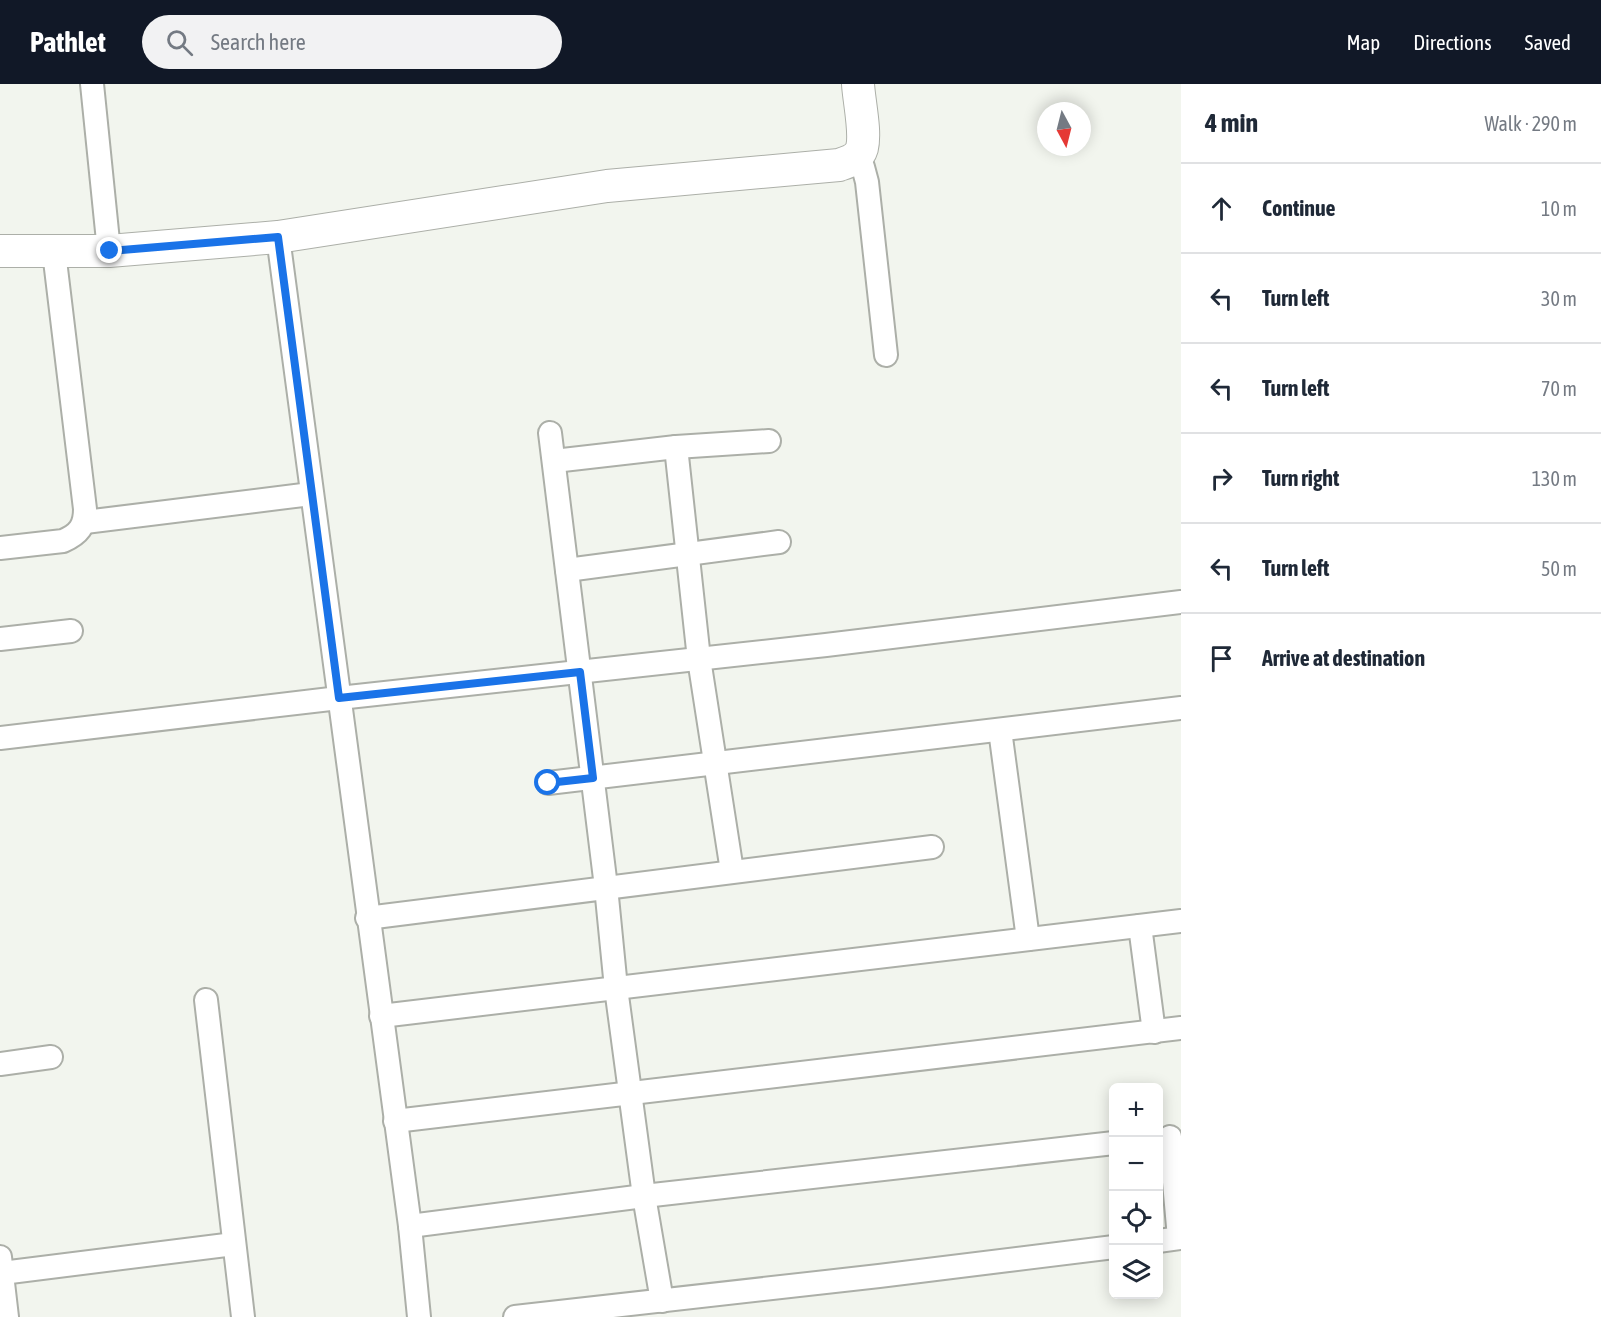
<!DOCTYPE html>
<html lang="en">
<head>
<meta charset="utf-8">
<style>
  :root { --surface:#fff; --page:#f2f2f3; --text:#1f2937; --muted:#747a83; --line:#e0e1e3; --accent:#111827 }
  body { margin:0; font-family:"Asap Condensed",sans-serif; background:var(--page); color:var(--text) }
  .controls { position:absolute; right:18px; bottom:18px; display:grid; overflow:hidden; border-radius:9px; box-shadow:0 3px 15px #0003 }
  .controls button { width:54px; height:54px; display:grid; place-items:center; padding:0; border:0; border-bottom:2px solid var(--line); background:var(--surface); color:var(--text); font:30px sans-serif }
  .compass { position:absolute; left:1037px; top:18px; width:54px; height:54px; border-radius:50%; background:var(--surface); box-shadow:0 3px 15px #0003; rotate:173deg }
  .stop { position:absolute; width:18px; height:18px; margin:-14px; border:4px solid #1a73e8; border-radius:50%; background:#fff }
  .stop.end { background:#1a73e8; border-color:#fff; box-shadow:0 2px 6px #0008 }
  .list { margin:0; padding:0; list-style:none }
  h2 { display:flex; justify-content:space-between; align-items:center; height:78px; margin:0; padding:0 24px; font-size:26px }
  h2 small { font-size:20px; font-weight:400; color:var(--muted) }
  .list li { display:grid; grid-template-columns:39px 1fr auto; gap:18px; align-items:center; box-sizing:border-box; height:90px; padding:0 24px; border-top:2px solid var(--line) }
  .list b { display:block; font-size:22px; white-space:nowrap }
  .list em { font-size:20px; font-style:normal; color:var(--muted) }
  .icon { flex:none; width:33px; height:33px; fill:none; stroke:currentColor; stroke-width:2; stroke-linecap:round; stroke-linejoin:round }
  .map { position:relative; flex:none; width:1181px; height:1233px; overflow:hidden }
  header { display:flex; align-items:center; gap:36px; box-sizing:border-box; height:84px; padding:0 30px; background:var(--accent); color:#fff }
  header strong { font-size:28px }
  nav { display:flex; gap:33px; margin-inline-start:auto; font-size:21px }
  .search { width:420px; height:54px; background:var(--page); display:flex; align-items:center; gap:15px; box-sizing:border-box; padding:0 21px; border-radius:33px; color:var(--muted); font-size:22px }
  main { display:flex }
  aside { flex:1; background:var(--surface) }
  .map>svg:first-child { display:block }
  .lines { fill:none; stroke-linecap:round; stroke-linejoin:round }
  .street-casing { stroke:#acafa8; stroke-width:26 }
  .secondary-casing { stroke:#acafa8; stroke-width:34 }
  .street { stroke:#fff; stroke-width:22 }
  .secondary { stroke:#fff; stroke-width:32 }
  .route { stroke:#1a73e8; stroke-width:8 }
</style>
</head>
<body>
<header>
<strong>Pathlet</strong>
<div class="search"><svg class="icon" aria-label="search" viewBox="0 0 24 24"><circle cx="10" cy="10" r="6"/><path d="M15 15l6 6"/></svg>Search here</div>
<nav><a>Map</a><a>Directions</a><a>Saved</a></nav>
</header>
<main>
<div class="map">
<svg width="1181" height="1233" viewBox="0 0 1181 1233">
  <rect width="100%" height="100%" fill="#f2f5ee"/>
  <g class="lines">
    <defs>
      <g id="street">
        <polyline points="92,0 109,167"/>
        <polyline points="855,74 863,83 867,98 886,271"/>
        <polyline points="278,153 410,1142 419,1233"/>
        <polyline points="550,349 606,803 616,904 644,1112 662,1217"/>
        <polyline points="676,363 699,575 732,787"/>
        <polyline points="554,377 676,363 769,357"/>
        <polyline points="85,438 311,410"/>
        <path d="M 0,464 L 63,457 C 79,450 85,442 85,425 L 54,168"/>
        <polyline points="567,486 779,458"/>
        <polyline points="0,555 71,547"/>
        <polyline points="1000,646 1028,855"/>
        <polyline points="0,654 339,614 826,561 1181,518"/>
        <polyline points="548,699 1181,624"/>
        <polyline points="367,834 932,763"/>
        <polyline points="1140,842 1154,948"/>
        <polyline points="206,916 243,1233"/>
        <polyline points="381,932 1181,837"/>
        <polyline points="0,980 51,973"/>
        <polyline points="395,1037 1181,944"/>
        <polyline points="1170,1053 1179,1154"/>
        <polyline points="410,1142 644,1112 1114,1059"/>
        <polyline points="1158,1157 1181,1154"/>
        <polyline points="0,1173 7,1233"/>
        <polyline points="2,1189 234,1160"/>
        <polyline points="515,1233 879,1192 1114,1163"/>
      </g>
      <path id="secondary" d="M 0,167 L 109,167 L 278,153 L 607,102 L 839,81 C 848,78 859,75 862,64 C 866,48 859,17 858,0"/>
    </defs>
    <use href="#street" class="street-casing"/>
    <use href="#secondary" class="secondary-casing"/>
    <use href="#street" class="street"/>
    <use href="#secondary" class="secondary"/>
  </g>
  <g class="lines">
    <polyline class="route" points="110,167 278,153 339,614 580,588 593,694 548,699"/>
  </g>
</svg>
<div class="controls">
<button>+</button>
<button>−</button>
<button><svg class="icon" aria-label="locate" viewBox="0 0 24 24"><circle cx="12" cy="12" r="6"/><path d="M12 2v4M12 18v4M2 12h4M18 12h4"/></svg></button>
<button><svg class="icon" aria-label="layers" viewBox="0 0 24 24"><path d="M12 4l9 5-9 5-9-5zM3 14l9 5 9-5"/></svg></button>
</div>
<svg class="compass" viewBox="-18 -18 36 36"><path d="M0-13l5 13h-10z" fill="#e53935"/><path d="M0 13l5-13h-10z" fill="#747a83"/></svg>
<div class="stop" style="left:548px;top:699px"></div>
<div class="stop end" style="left:110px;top:167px"></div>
</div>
<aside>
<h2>4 min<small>Walk · 290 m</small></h2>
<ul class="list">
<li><svg class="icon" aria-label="ahead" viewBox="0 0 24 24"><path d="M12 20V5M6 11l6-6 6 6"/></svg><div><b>Continue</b></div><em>10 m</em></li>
<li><svg class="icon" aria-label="left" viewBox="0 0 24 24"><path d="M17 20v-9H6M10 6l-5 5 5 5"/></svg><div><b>Turn left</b></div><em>30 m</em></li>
<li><svg class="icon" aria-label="left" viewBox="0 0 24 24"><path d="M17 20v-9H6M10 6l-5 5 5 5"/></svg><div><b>Turn left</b></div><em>70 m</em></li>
<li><svg class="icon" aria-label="right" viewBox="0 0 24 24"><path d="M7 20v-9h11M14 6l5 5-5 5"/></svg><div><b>Turn right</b></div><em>130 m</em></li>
<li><svg class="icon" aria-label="left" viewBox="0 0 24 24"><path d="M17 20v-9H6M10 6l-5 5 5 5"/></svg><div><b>Turn left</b></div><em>50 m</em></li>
<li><svg class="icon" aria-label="arrive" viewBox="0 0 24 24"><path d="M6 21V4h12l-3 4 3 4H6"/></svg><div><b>Arrive at destination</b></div></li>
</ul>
</aside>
</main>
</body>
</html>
